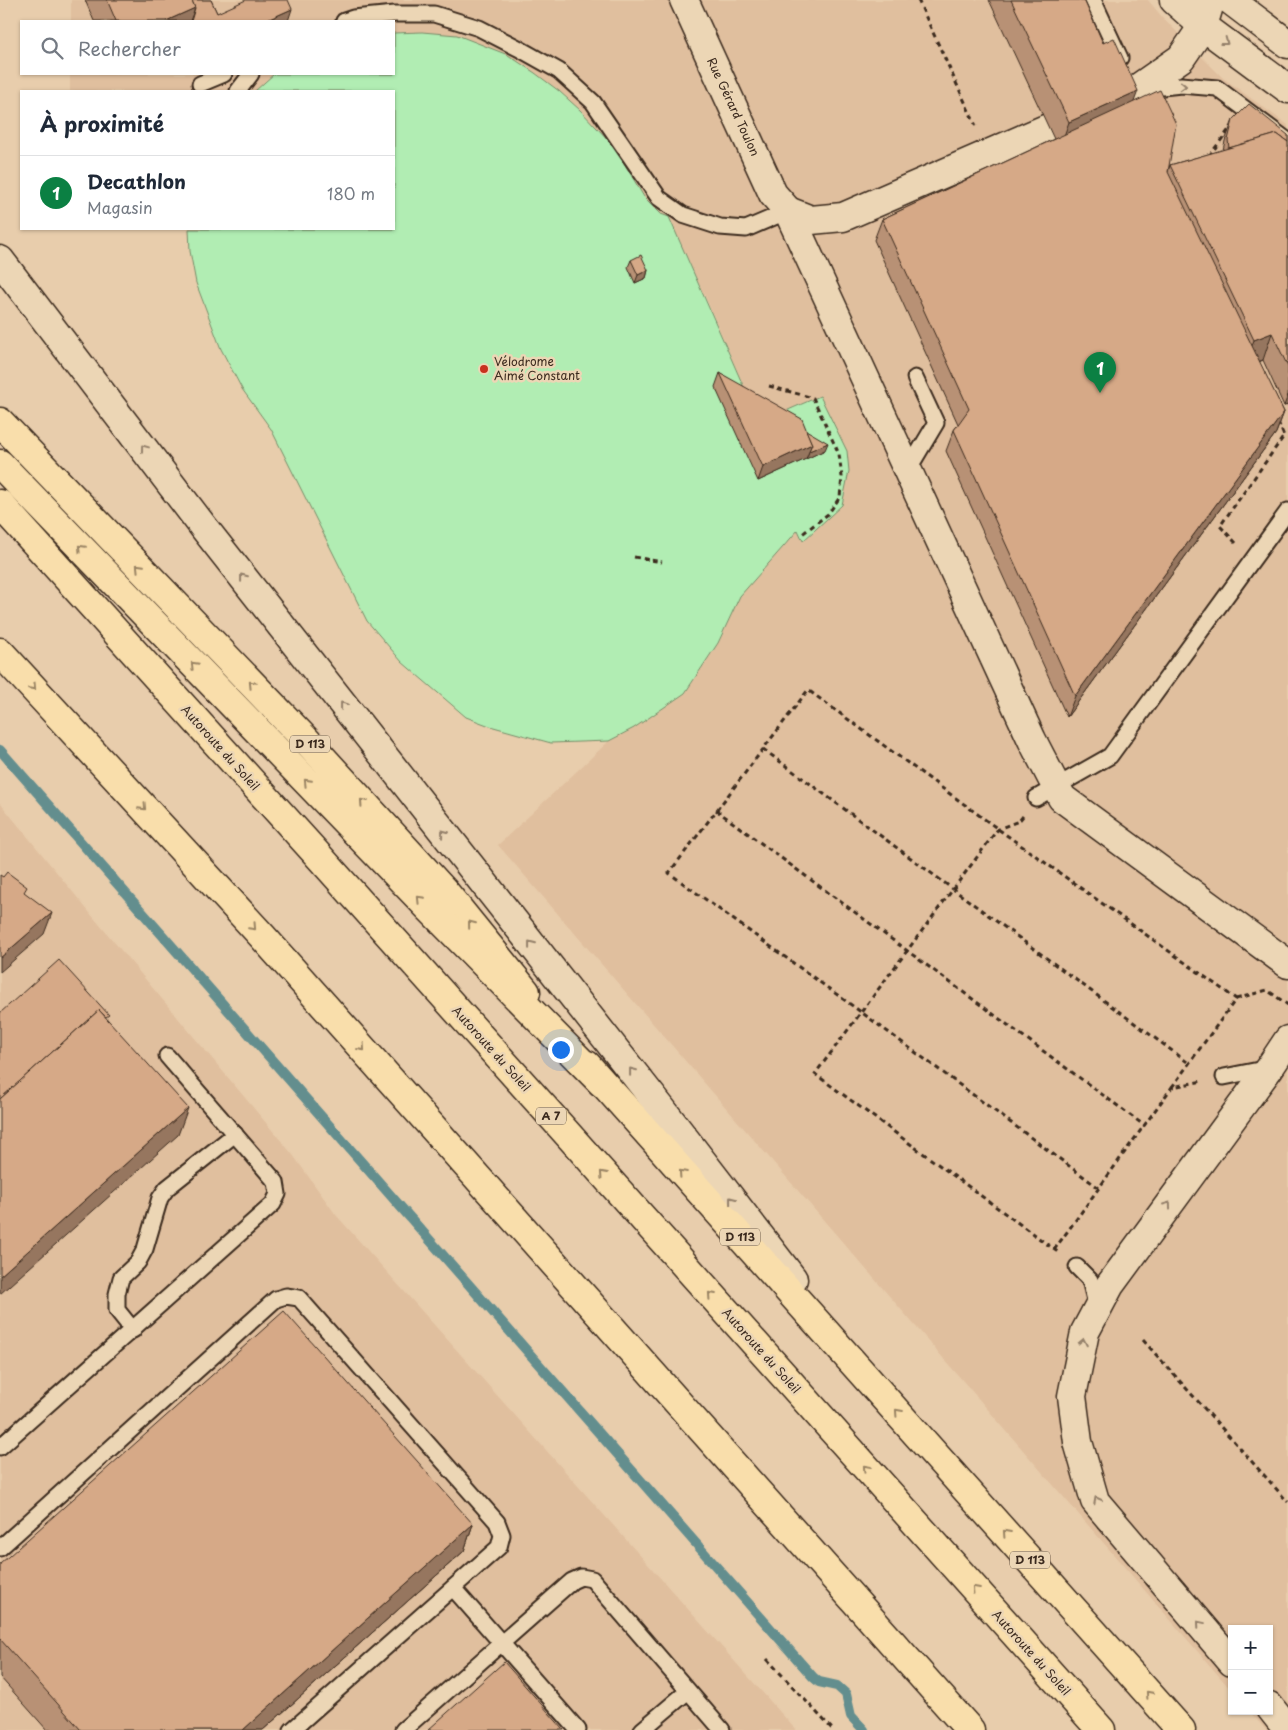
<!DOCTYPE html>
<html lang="fr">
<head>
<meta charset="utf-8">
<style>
  :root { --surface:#fff; --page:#f2f2f3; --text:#1f2937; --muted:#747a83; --line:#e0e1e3; --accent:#0b8043 }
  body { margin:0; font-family:"Playpen Sans",sans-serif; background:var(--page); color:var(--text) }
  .controls { position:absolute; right:15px; bottom:15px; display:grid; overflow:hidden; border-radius:0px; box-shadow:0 1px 4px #0004 }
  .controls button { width:45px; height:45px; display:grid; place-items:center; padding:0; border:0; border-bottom:1px solid var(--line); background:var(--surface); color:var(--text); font:25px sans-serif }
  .you { position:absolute; left:560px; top:1049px; width:18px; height:18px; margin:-12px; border:4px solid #fff; border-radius:50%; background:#1a73e8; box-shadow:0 0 0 8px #1a73e833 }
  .badge { display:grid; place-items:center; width:32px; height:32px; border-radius:50%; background:var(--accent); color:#fff; font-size:16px; font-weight:700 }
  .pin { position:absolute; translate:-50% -41px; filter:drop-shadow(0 1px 2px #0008) }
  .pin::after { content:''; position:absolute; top:26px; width:18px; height:15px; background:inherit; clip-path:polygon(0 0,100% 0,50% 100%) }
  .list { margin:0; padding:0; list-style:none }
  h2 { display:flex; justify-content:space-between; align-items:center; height:65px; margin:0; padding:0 20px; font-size:21px }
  h2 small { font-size:16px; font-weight:400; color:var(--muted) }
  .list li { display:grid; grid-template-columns:32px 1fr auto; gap:15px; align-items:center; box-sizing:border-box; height:75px; padding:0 20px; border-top:1px solid var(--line) }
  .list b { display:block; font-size:19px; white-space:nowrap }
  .list p { margin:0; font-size:16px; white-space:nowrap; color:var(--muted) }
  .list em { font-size:16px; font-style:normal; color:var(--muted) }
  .icon { flex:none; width:28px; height:28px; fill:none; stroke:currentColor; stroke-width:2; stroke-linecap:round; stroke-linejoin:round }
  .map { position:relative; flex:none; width:1288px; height:1730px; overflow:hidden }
  .search { position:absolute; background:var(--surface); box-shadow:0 1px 4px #0004; left:20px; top:20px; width:375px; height:55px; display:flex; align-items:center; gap:12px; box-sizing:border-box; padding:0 18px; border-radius:0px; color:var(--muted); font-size:19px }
  .panel { position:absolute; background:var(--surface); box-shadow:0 1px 4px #0004; left:20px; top:90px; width:375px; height:140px; border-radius:0px }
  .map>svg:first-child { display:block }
  .built { fill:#e0bf9e }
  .green { fill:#b1edb3; stroke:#768c68 }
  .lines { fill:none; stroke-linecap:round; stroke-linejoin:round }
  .stream { stroke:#648e8e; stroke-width:10 }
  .service-casing { stroke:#3b2a1e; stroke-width:19 }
  .minor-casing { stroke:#3b2a1e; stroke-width:31 }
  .secondary-casing { stroke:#3b2a1e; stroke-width:31 }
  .primary-casing { stroke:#3b2a1e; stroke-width:31 }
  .motorway-casing { stroke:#3b2a1e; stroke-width:31 }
  .path { stroke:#3b2a1e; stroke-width:3; stroke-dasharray:5 4; stroke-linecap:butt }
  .service { stroke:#ecd6b5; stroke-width:15 }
  .minor { stroke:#ecd6b5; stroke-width:28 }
  .secondary { stroke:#ecd6b5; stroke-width:28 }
  .primary { stroke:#f9deab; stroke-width:28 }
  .motorway { stroke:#f9deab; stroke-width:28 }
  .wall { fill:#b89174; stroke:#3b2a1e }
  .shaded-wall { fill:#96765e; stroke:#3b2a1e }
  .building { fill:#d6a987; stroke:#3b2a1e }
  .oneway { stroke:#94806a }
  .oneway2 { stroke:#9a8464 }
  .poi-dot { fill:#c8321e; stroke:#ecd6b5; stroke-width:2 }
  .labels { text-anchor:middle; stroke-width:5; stroke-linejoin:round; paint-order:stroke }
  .shield { fill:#ecd6b5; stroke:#705e4b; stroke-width:1 }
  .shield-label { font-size:11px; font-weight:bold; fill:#3b2a1e }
  .street-label { font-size:12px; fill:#3b2a1e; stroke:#ecd6b5 }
  .poi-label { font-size:12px; fill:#3b2a1e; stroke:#ecd6b5; text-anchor:start }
</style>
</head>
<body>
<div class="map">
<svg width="1288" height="1730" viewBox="0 0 1288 1730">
  <rect width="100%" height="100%" fill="#e8cdac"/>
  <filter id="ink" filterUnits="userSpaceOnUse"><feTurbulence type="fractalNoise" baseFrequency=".02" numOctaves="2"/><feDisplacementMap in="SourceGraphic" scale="10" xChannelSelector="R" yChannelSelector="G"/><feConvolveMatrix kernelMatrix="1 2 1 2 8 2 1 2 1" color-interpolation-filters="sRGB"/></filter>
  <g filter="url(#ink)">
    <g class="built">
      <polygon points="71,0 1148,0 1163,18 1223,78 1288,125 1288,1730 1266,1730 1249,1711 1269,1711 1269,1629 1232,1629 1232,1691 498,845 609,741 634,728 685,693 718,643 739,596 798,530 803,541 820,396 770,418 753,408 705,296 661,214 644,197 614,146 580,110 559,91 535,73 422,32 394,33 394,21 71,21"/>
      <polygon points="70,74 274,74 255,91 70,91"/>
      <polygon points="0,803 94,918 293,1155 336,1215 796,1730 0,1730"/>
    </g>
    <polygon class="green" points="422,32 457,35 508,55 535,73 559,91 580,110 614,146 644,197 661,214 669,217 753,408 770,418 820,396 847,451 849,471 842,505 803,541 798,530 740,596 718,643 685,693 634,728 609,741 551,743 490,726 466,717 402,662 367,621 271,429 242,389 221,349 196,283 190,251 189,229 394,229 394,91 255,91 274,74 394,74 394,33"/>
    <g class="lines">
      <polyline class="stream" points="0,750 813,1677 819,1682 837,1686 846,1694 851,1716 864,1730"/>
      <defs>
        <g id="service">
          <polyline points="1093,0 1120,58"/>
          <polyline points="344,21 353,18 395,14 434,14 479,28 518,48 559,71 593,102 659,198 683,215 720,227 746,229 788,211"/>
          <polyline points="200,84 224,74"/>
          <polyline points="1144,89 1181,85 1217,88 1288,141"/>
          <polyline points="238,91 251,74"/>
          <polyline points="908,470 936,423 915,378"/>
          <polyline points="1036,798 1110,756 1288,511"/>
          <polyline points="1224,1077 1269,1068"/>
          <polyline points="1077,1267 1090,1280 1097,1308"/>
          <polyline points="133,1330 117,1310 117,1294 121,1278 138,1262 145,1249 160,1198 167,1188 235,1134"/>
          <polyline points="0,1447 273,1204 278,1194 276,1182 167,1056"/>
          <polyline points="0,1548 276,1299 286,1296 299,1298 497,1522 502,1535 499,1547 292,1730"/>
          <polyline points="453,1588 578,1730"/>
          <polyline points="403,1730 572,1581 581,1577 592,1579 722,1730"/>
          <polyline points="642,1730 688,1691"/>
        </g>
        <g id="minor">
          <polyline points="684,0 773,194 788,211 1032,740 1062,798 1288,964"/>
          <polyline points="1119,98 1135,90 1181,58 1203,26 1209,6 1208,0"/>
          <polyline points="788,211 811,220 843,217 1048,128"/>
          <polyline points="0,260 205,529 661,1108 793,1279"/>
          <polyline points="1232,1662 1095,1501 1078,1442 1072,1396 1085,1332 1110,1285 1270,1067 1288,1040"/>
          <polyline points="1269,1706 1288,1730"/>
        </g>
        <g id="secondary">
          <polyline points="1174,0 1203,26 1288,89"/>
          <polyline points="1230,0 1288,44"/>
        </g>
        <g id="primary">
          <polyline points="0,422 306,740 445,892 526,992"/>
          <polyline points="587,1065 1181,1730"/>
        </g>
        <g id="motorway">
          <polyline points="0,464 428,907 602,1083"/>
          <polyline points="0,504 316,853 1101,1730"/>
          <polyline points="0,652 263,937 970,1730"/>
        </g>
      </defs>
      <use href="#service" class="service-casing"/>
      <use href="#minor" class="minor-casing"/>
      <use href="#secondary" class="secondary-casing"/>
      <use href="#primary" class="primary-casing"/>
      <use href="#motorway" class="motorway-casing"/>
      <g class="path">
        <polyline points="918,0 976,126"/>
        <polyline points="1209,156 1231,127"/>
        <polyline points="769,386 813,398 839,454 842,477 840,497 828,514 801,535"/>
        <polyline points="1236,543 1220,526 1284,436 1278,422"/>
        <polyline points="634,557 662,562"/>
        <polyline points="763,749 1190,1064"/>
        <polyline points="716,810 1145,1126"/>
        <polyline points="1023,816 1019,821 998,829 815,1074 1059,1253"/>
        <polyline points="1236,999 1267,990 1288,1005"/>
        <polyline points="1099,1188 861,1012 669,873 808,690 998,829 1236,999 1172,1087"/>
        <polyline points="1054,1250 1172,1087 1203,1081"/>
        <polyline points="1143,1340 1288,1502"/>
        <polyline points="767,1659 833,1730"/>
      </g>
      <use href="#service" class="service"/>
      <use href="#minor" class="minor"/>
      <use href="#secondary" class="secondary"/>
      <use href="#primary" class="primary"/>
      <use href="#motorway" class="motorway"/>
    </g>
    <g class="wall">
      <polygon points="85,0 211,0 217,13 288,21 94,21"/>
      <polygon points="989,0 1084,0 1103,43 1168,172 1170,165 1223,150 1225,141 1233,120 1288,135 1288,405 1284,406 1263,360 1259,362 1284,412 1276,433 1067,717 946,451 954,430 958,424 874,240 882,219 1054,139"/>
      <polygon points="631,260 648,270 646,278 635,283 628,267"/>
      <polygon points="720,373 806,430 825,450 758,481 715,387"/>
      <polygon points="473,1524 464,1551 263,1730 47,1730 0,1677 0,1564"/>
    </g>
    <g class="shaded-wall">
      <polygon points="195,8 190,21 166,21"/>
      <polygon points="292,9 288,21 265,21"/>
      <polygon points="1138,91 1128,118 1059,150 1069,122"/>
      <polygon points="648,270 646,278 635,283 638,275"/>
      <polygon points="1272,333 1263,360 1244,367 1254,340"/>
      <polygon points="1288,395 1288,405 1284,406"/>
      <polygon points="1284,412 1276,433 1067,717 1075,696"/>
      <polygon points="828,443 825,450 806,459 809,451"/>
      <polygon points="812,444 806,459 758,481 763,467"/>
      <polygon points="52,913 44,934 0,972 0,958"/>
      <polygon points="188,1108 178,1135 0,1294 0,1276"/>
      <polygon points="473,1524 464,1551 263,1730 243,1730"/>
    </g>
    <g class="building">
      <polygon points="107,0 192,0 195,8 166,21 116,21"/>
      <polygon points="192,0 211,0 217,13 246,0 288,0 292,9 265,21 191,21 195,8"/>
      <polygon points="1011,0 1084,0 1103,43 1114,38 1138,91 1069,122"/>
      <polygon points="1160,90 1176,124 1168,172 1284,412 1075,696 954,430 969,409 882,219"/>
      <polygon points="1249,104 1288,135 1288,142 1277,134 1229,148 1228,140 1233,120"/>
      <polygon points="1277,134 1288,142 1288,367 1272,333 1254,340 1170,165"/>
      <polygon points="641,255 648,270 638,275 631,260"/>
      <polygon points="720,373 802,419 812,444 763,467"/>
      <polygon points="806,430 828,443 809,451 812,444"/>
      <polygon points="7,872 27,887 24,892 52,913 0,958 0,875 3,877"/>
      <polygon points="59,960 109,1015 106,1017 99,1010 0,1099 0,1013"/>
      <polygon points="99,1010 188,1108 0,1276 0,1099"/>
      <polygon points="284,1311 473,1524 243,1730 81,1730 0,1639 0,1564"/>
      <polygon points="504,1662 564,1730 428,1730"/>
    </g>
    <defs><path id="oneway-chevron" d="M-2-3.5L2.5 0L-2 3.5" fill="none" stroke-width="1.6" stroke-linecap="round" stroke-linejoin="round" transform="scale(1.25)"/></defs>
    <g class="oneway">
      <use href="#oneway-chevron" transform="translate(1225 42) rotate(37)"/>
      <use href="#oneway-chevron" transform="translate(1183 86) rotate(2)"/>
      <use href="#oneway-chevron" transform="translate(144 448) rotate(-127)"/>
      <use href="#oneway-chevron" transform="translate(243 577) rotate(-128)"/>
      <use href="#oneway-chevron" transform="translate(343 705) rotate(-128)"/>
      <use href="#oneway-chevron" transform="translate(444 833) rotate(-128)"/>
      <use href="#oneway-chevron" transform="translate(531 944) rotate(-128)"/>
      <use href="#oneway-chevron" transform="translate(632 1071) rotate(-128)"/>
      <use href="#oneway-chevron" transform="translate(732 1200) rotate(-128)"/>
      <use href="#oneway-chevron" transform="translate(1168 1205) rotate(-54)"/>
      <use href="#oneway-chevron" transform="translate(1083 1342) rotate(-79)"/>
      <use href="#oneway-chevron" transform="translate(1097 1500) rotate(-118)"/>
      <use href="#oneway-chevron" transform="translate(1200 1624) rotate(-130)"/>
    </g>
    <g class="oneway2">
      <use href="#oneway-chevron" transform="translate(81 548) rotate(-134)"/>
      <use href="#oneway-chevron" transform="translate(139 567) rotate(-134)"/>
      <use href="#oneway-chevron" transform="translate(194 665) rotate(-134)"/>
      <use href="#oneway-chevron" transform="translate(252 684) rotate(-134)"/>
      <use href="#oneway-chevron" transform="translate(33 687) rotate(47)"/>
      <use href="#oneway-chevron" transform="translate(307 782) rotate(-134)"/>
      <use href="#oneway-chevron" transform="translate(363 802) rotate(-132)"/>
      <use href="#oneway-chevron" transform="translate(143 807) rotate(47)"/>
      <use href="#oneway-chevron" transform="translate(420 899) rotate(-134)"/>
      <use href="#oneway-chevron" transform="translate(471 924) rotate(-129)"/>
      <use href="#oneway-chevron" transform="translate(253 927) rotate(47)"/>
      <use href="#oneway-chevron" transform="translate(362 1048) rotate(48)"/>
      <use href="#oneway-chevron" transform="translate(682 1173) rotate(-132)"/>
      <use href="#oneway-chevron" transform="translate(603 1174) rotate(-132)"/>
      <use href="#oneway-chevron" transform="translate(711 1295) rotate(-132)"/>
      <use href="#oneway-chevron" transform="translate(898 1412) rotate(-132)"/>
      <use href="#oneway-chevron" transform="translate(866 1468) rotate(-132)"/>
      <use href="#oneway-chevron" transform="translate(1006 1533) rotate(-132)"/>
      <use href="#oneway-chevron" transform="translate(975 1589) rotate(-132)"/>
      <use href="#oneway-chevron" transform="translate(1149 1694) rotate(-132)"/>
    </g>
  </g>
  <circle class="poi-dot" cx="484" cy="369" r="5"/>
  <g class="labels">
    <g class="shield">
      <rect x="290" y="735.5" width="40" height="17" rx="4"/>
      <rect x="536" y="1107.5" width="30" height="17" rx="4"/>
      <rect x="720" y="1228.5" width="40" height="17" rx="4"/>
      <rect x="1010" y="1551.5" width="40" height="17" rx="4"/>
    </g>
    <g class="shield-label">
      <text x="310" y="748">D 113</text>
      <text x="551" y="1120">A 7</text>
      <text x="740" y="1241">D 113</text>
      <text x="1030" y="1564">D 113</text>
    </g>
    <g class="street-label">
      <text transform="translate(733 107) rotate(65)" y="4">Rue Gérard Toulon</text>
      <text transform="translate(220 748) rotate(48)" y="4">Autoroute du Soleil</text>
      <text transform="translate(491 1049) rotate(48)" y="4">Autoroute du Soleil</text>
      <text transform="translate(761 1351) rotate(48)" y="4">Autoroute du Soleil</text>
      <text transform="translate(1031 1653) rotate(48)" y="4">Autoroute du Soleil</text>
    </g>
    <g class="poi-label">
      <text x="494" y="366">Vélodrome<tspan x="494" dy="14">Aimé Constant</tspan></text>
    </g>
  </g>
</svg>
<div class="controls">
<button>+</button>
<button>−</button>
</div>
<div class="you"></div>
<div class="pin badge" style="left:1100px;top:393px">1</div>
<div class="search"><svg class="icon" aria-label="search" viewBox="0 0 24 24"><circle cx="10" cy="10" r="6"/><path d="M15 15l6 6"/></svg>Rechercher</div>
<section class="panel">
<h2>À proximité<small></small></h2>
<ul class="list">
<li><span class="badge">1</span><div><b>Decathlon</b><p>Magasin</p></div><em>180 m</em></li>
</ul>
</section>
</div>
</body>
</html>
